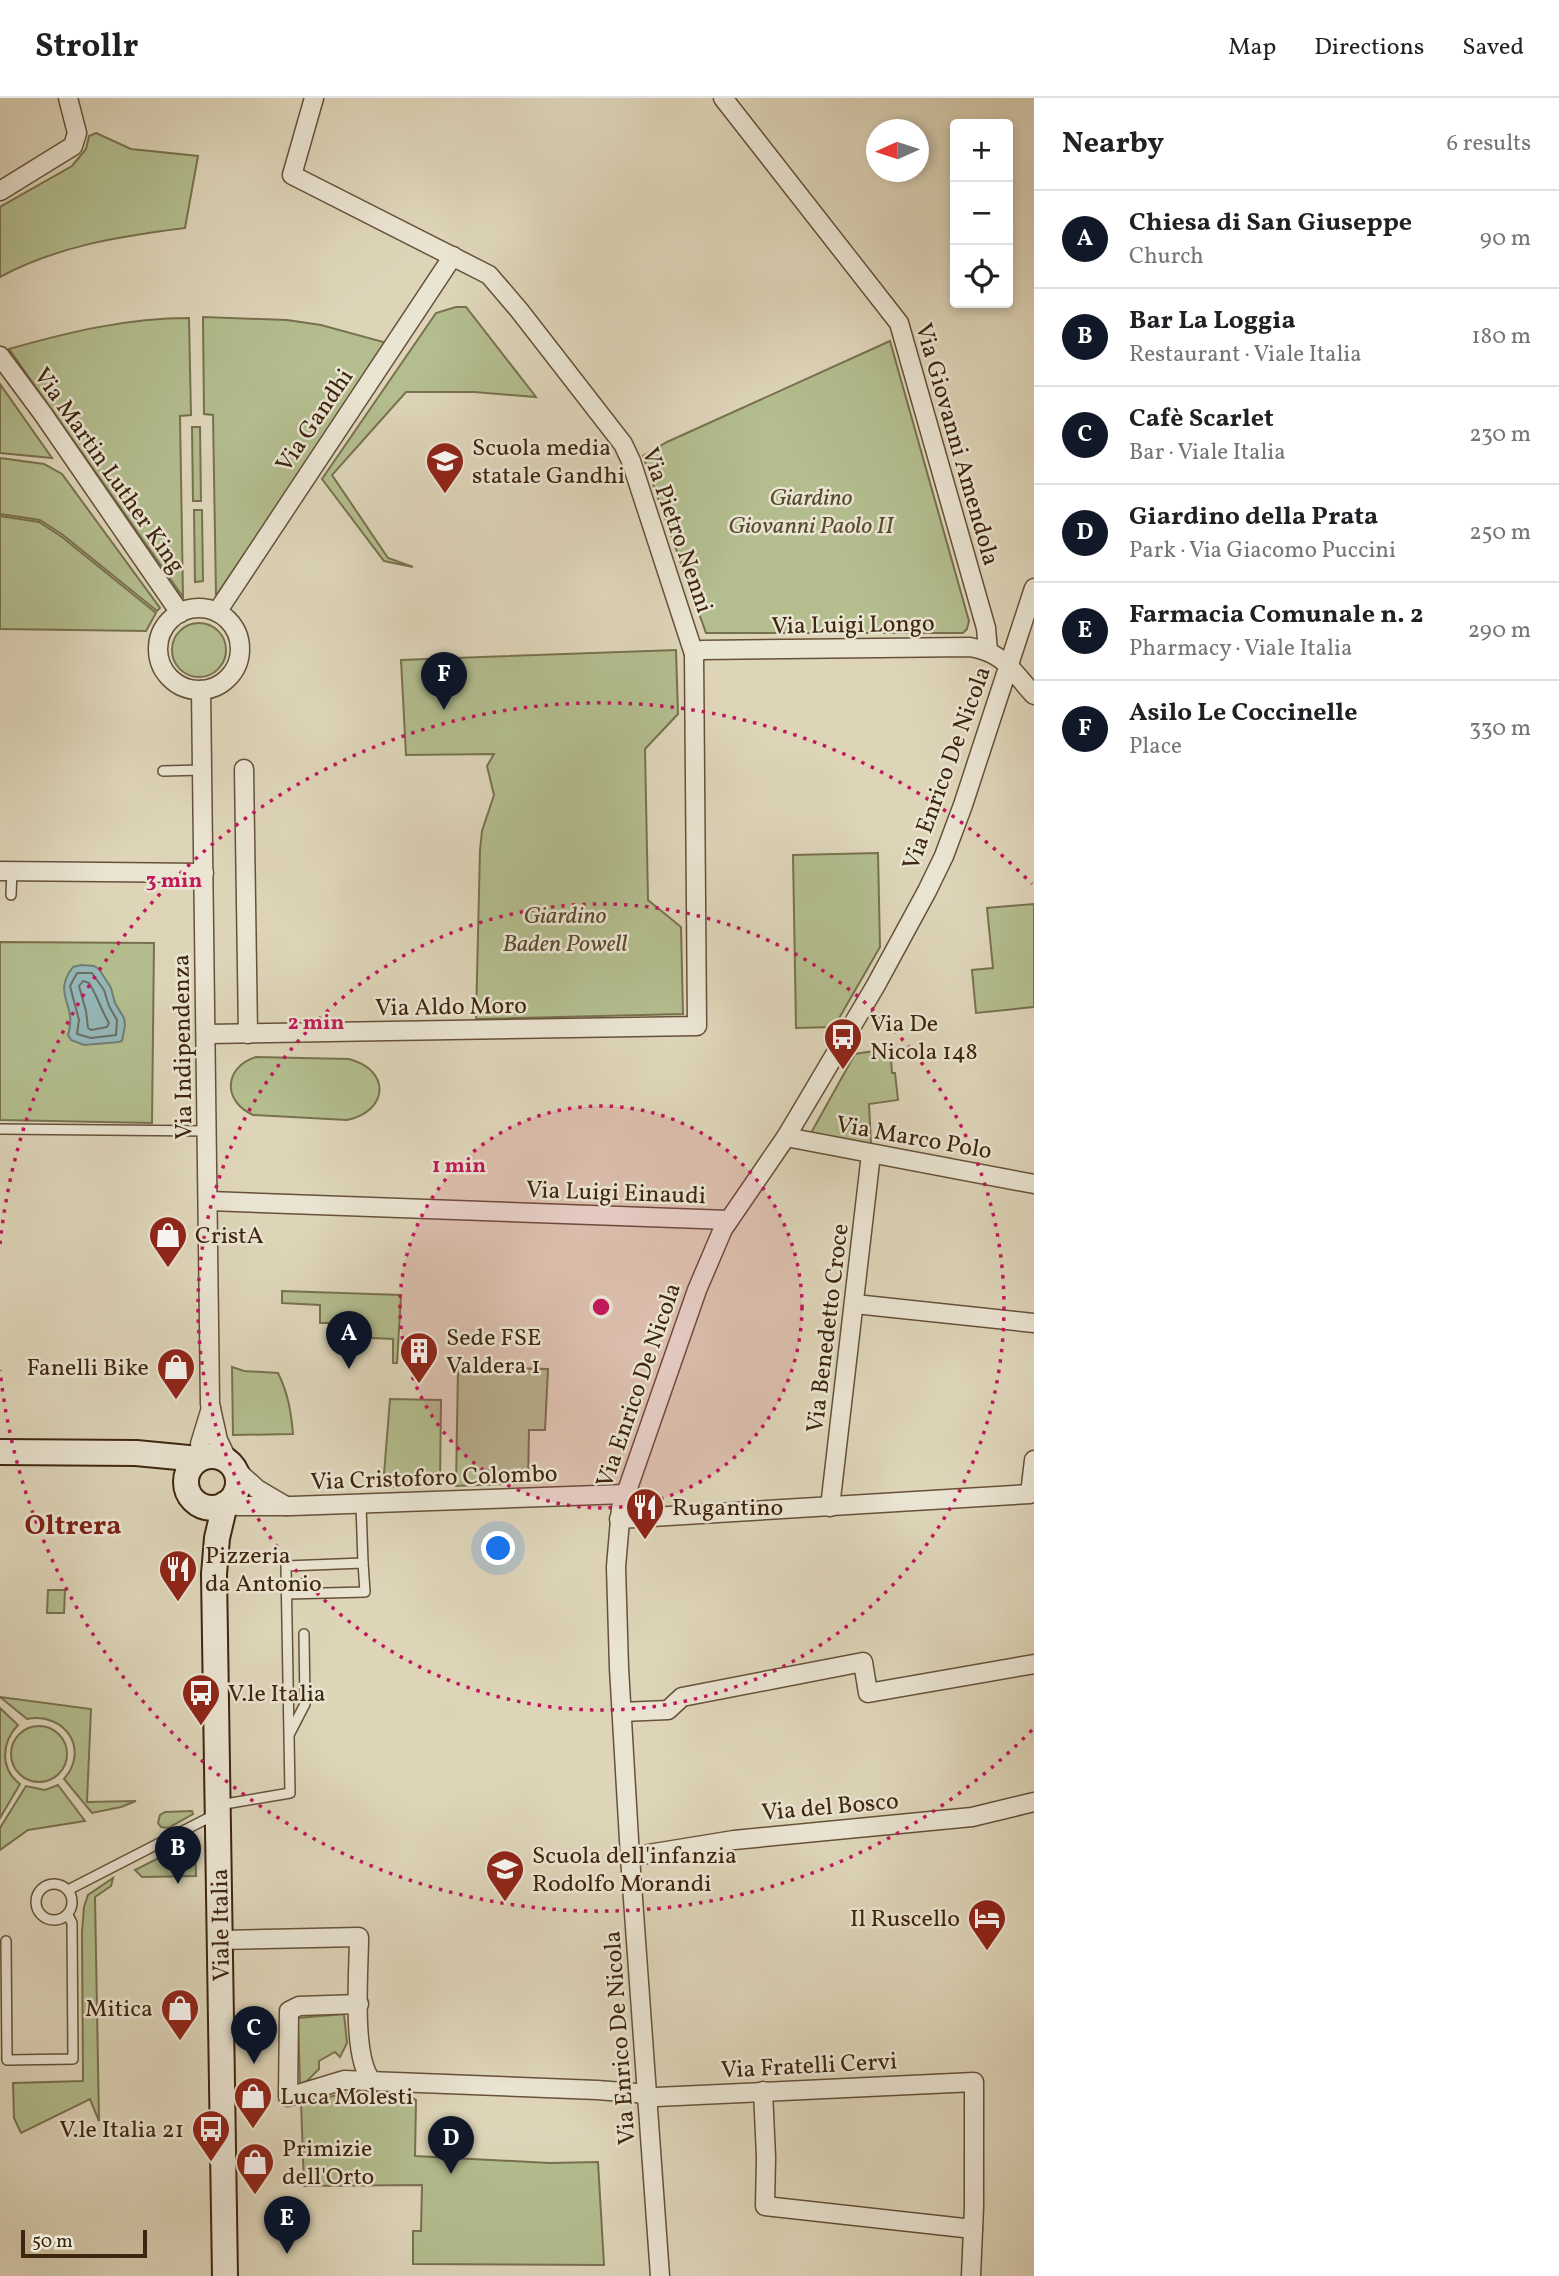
<!DOCTYPE html>
<html lang="en">
<head>
<meta charset="utf-8">
<style>
  :root { --surface:#fff; --page:#f6f6f6; --text:#202124; --muted:#757577; --line:#e0e0e0; --accent:#111827 }
  body { margin:0; font-family:Vollkorn,serif; background:var(--page); color:var(--text) }
  .controls { position:absolute; right:21px; top:21px; display:grid; overflow:hidden; border-radius:7px; box-shadow:0 4px 10px #0003 }
  .controls button { width:63px; height:63px; display:grid; place-items:center; padding:0; border:0; border-bottom:2px solid var(--line); background:var(--surface); color:var(--text); font:35px sans-serif }
  .compass { position:absolute; left:866px; top:21px; width:63px; height:63px; border-radius:50%; background:var(--surface); box-shadow:0 4px 10px #0003; rotate:267deg }
  .scale { position:absolute; left:21px; bottom:18px; width:126px; box-sizing:border-box; padding-left:7px; border:4px solid #3e250e; border-top:0; font-size:19px; line-height:24px; white-space:nowrap; color:#3e250e; -webkit-text-stroke:5px #eae4d2; paint-order:stroke }
  .you { position:absolute; left:499px; top:1451px; width:24px; height:24px; margin:-18px; border:5px solid #fff; border-radius:50%; background:#1a73e8; box-shadow:0 0 0 10px #1a73e833 }
  .badge { display:grid; place-items:center; width:46px; height:46px; border-radius:50%; background:var(--accent); color:#fff; font-size:23px; font-weight:700 }
  .pin { position:absolute; translate:-50% -58px; filter:drop-shadow(0 2px 4px #0008) }
  .pin::after { content:''; position:absolute; top:37px; width:24px; height:21px; background:inherit; clip-path:polygon(0 0,100% 0,50% 100%) }
  .list { margin:0; padding:0; list-style:none }
  h2 { display:flex; justify-content:space-between; align-items:center; height:91px; margin:0; padding:0 28px; font-size:30px }
  h2 small { font-size:23px; font-weight:400; color:var(--muted) }
  .list li { display:grid; grid-template-columns:46px 1fr auto; gap:21px; align-items:center; box-sizing:border-box; height:98px; padding:0 28px; border-top:2px solid var(--line) }
  .list b { display:block; font-size:26px; white-space:nowrap }
  .list p { margin:0; font-size:23px; white-space:nowrap; color:var(--muted) }
  .list em { font-size:23px; font-style:normal; color:var(--muted) }
  .icon { flex:none; width:38px; height:38px; fill:none; stroke:currentColor; stroke-width:2; stroke-linecap:round; stroke-linejoin:round }
  .map { position:relative; flex:none; width:1034px; height:2178px; overflow:hidden }
  header { display:flex; align-items:center; gap:42px; box-sizing:border-box; height:98px; padding:0 35px; background:var(--surface); border-bottom:2px solid var(--line) }
  header strong { font-size:33px }
  nav { display:flex; gap:38px; margin-inline-start:auto; font-size:24px }
  main { display:flex }
  aside { flex:1; background:var(--surface) }
  .map>svg:first-child { display:block }
  .green { fill:#b3bd8e; stroke:#78714e; stroke-width:2 }
  .water { fill:#95b7b8; stroke:#727d74; stroke-width:2 }
  .lines { fill:none; stroke-linecap:round; stroke-linejoin:round }
  .shore { stroke:#6a6e63; stroke-width:2 }
  .lane-casing { stroke:#665139; stroke-width:12 }
  .street-casing { stroke:#665139; stroke-width:21 }
  .secondary-casing { stroke:#3e250e; stroke-width:28 }
  .lane { stroke:#eae4d2; stroke-width:9 }
  .street { stroke:#eae4d2; stroke-width:18 }
  .secondary { stroke:#eae4d2; stroke-width:24 }
  .ring { fill:none; stroke:#c2185b; stroke-width:3.5; stroke-dasharray:3.5 7 }
  .labels { text-anchor:middle; stroke-width:5; stroke-linejoin:round; paint-order:stroke }
  .street-label { font-size:24px; fill:#3e250e; stroke:#eae4d2 }
  .poi-label { font-size:24px; fill:#3e250e; stroke:#eae4d2; text-anchor:start }
  .park-label { font-size:24px; font-style:italic; fill:#5b4b2e; stroke:#eae4d2 }
  .quarter-label { font-size:28px; font-weight:bold; fill:#7a1f14; stroke:#eae4d2 }
  .centre { fill:#c2185b; stroke:#eae4d2; stroke-width:3.5 }
  .ring-label { font-size:21px; text-anchor:middle; font-weight:bold; fill:#c2185b; stroke:#eae4d2; stroke-width:5; stroke-linejoin:round; paint-order:stroke }
</style>
</head>
<body>
<header>
<strong>Strollr</strong>
<nav><a>Map</a><a>Directions</a><a>Saved</a></nav>
</header>
<main>
<div class="map">
<svg width="1034" height="2178" viewBox="0 0 1034 2178">
  <rect width="100%" height="100%" fill="#ded5b9"/>
  <filter id="stains"><feTurbulence type="fractalNoise" baseFrequency=".00286" numOctaves="4"/><feColorMatrix values="0 0 0 0 .2 0 0 0 0 .09 0 0 0 0 .02 0 0 0 .5 -.17"/></filter>
  <radialGradient id="worn" r=".72"><stop offset=".6" stop-color="#630" stop-opacity="0"/><stop offset="1" stop-color="#630" stop-opacity=".3"/></radialGradient>
  <g class="green">
    <path d="M 96,35 L 131,51 L 198,58 L 185,130 C 121,138 57,148 0,179 L 0,109 L 72,68 L 86,51 L 89,38 Z"/>
    <polygon points="456,209 466,209 536,299 474,294 406,294 332,377 388,460 413,469 384,463 322,381 436,215"/>
    <polygon points="203,219 287,222 321,227 387,245 216,498 213,317 204,316"/>
    <path d="M 189,220 L 191,317 L 180,318 L 183,499 L 9,251 C 69,234 127,220 189,220 Z"/>
    <polygon points="890,243 969,523 967,531 963,535 706,535 643,358 667,344"/>
    <polygon points="0,286 52,360 0,355"/>
    <polygon points="192,329 200,329 201,403 193,403"/>
    <polygon points="0,360 44,366 62,376 160,510 157,513 63,437 40,422 0,416"/>
    <polygon points="194,412 202,412 203,483 195,484"/>
    <polygon points="0,418 39,424 62,439 156,515 146,533 0,531"/>
    <circle cx="199" cy="552" r="27"/>
    <polygon points="676,552 678,616 645,651 648,802 681,829 683,916 476,921 480,752 482,733 494,697 487,668 494,656 406,657 401,562"/>
    <polygon points="878,755 880,849 834,929 796,930 793,757"/>
    <polygon points="1034,806 1034,909 976,915 972,872 993,870 987,810"/>
    <polygon points="0,844 154,845 152,1025 0,1022"/>
    <polygon points="894,950 895,960 891,961 892,975 895,975 898,1002 869,1006 871,1046 811,1035 855,956"/>
    <path d="M 256,959 L 349,961 C 391,972 389,1013 347,1022 L 253,1017 C 222,1003 224,969 256,959 Z"/>
    <path d="M 282,1193 L 401,1197 L 397,1265 L 393,1265 L 393,1241 L 372,1240 C 364,1228 356,1219 341,1225 L 331,1238 L 329,1225 L 320,1225 L 320,1207 L 282,1205 Z"/>
    <path d="M 232,1269 L 244,1273 L 278,1275 C 288,1295 291,1313 293,1336 L 233,1337 Z"/>
    <polygon points="458,1269 548,1271 545,1332 529,1332 528,1385 456,1388"/>
    <polygon points="390,1301 441,1302 440,1386 383,1389"/>
    <polygon points="48,1492 65,1492 64,1515 47,1515"/>
    <path d="M 0,1599 L 91,1611 L 87,1704 L 136,1703 L 121,1709 L 92,1715 L 64,1681 C 90,1651 65,1614 27,1621 Z"/>
    <path d="M 0,1610 L 18,1627 C 1,1645 0,1671 20,1686 L 0,1720 Z"/>
    <circle cx="39" cy="1656" r="28"/>
    <polygon points="58,1687 85,1723 28,1732 0,1752 0,1730 26,1688 45,1692"/>
    <polygon points="192,1713 193,1716 168,1730 161,1729 158,1725 160,1717 165,1714"/>
    <polygon points="186,1746 195,1750 196,1778 142,1779 135,1772"/>
    <polygon points="113,1780 111,1788 95,1799 99,2023 90,2001 21,2035 14,2020 13,1985 83,1983 82,1834 84,1809 88,1797"/>
    <polygon points="344,1916 347,1945 340,1959 335,1954 319,1963 319,1971 307,1983 300,1986 298,1920"/>
    <polygon points="365,1992 405,1995 416,2002 415,2058 549,2065 598,2064 604,2167 413,2166 413,2133 421,2133 422,2087 304,2088 301,2004"/>
  </g>
  <path class="water" d="M 81,867 L 94,868 L 99,871 L 111,890 L 115,905 L 124,920 L 125,927 L 122,943 L 119,944 L 84,947 L 71,942 L 68,937 C 78,906 51,897 73,869 Z"/>
  <g class="lines">
    <g class="shore">
      <polygon points="77,875 92,875 104,892 109,908 117,922 116,937 91,940 77,936 79,922 70,888"/>
      <path d="M 83,883 L 89,885 C 97,897 101,912 109,925 L 107,929 L 91,932 L 88,930 L 86,913 L 79,888 Z"/>
    </g>
    <defs>
      <g id="lane">
        <polyline points="163,673 203,672"/>
        <polyline points="11,797 12,773"/>
        <polyline points="0,1031 208,1033"/>
        <polyline points="287,1496 365,1494 363,1465"/>
        <polyline points="290,1635 305,1606 304,1536"/>
        <polyline points="219,1707 290,1695 286,1468 363,1465 361,1406"/>
        <circle cx="54" cy="1804" r="18"/>
        <polyline points="68,1792 216,1716"/>
        <polyline points="6,1843 7,1962 73,1961 72,1825 68,1817"/>
      </g>
      <g id="street">
        <polyline points="723,0 899,225 986,530 988,553"/>
        <polyline points="0,93 73,48 77,35 68,0"/>
        <polyline points="0,258 43,316 180,515"/>
        <circle cx="199" cy="551" r="41"/>
        <polyline points="217,514 453,158"/>
        <path d="M 694,556 L 702,552 L 970,549 C 1005,555 1012,573 1034,597"/>
        <polyline points="201,592 210,1306 218,1342 228,1363"/>
        <polyline points="244,671 248,936"/>
        <polyline points="0,773 204,775"/>
        <polyline points="206,936 697,928 694,556 631,363 623,346 519,212 489,177 292,77 314,0"/>
        <polyline points="786,1039 1034,1086"/>
        <polyline points="209,1103 729,1122"/>
        <polyline points="855,1206 1034,1225"/>
        <polyline points="202,1360 200,1346 211,1310"/>
        <polyline points="235,1371 257,1391 286,1408"/>
        <polyline points="227,1405 237,1408 292,1408 625,1396"/>
        <polyline points="830,1409 871,1056"/>
        <polyline points="619,1421 1030,1396 1034,1362"/>
        <polyline points="622,1614 668,1612 682,1599 863,1564 868,1595 1034,1566"/>
        <polyline points="630,1759 734,1742 972,1719 1034,1704"/>
        <path d="M 220,1842 L 359,1839 C 359,1872 351,1960 372,1983"/>
        <polyline points="359,1906 299,1908 289,1913 288,1999 344,1982 597,1992 636,1995 656,1999 974,1984 974,2109 971,2178"/>
        <polyline points="763,1993 766,2059 765,2108 973,2131"/>
        <polyline points="660,2178 630,1759 619,1570 616,1469 621,1410 697,1192 723,1131 786,1039 811,997 876,887 927,793 944,758 963,707 1034,490"/>
      </g>
      <g id="secondary">
        <polyline points="0,1354 136,1355 199,1361"/>
        <circle cx="212" cy="1384" r="26"/>
        <polyline points="225,2178 214,1476 217,1440 225,1406"/>
      </g>
    </defs>
    <use href="#lane" class="lane-casing"/>
    <use href="#street" class="street-casing"/>
    <use href="#secondary" class="secondary-casing"/>
    <use href="#lane" class="lane"/>
    <use href="#street" class="street"/>
    <use href="#secondary" class="secondary"/>
  </g>
  <circle cx="601" cy="1209" r="201" fill="#c2185b" fill-opacity=".12"/>
  <g class="ring">
    <circle cx="601" cy="1209" r="201"/>
    <circle cx="601" cy="1209" r="403"/>
    <path d="M1032 1632A604 604 0 0 1 0 1272M0 1146A604 604 0 0 1 1032 786"/>
  </g>
  <defs>
    <symbol id="school-pin" viewBox="-11 -11 22 30"><path d="M0 17L-7.5 6A9.5 9.5 0 1 1 7.5 6Z" fill="#8f2418" stroke="#eae4d2"/><path d="M0-5L7-2L0 1L-7-2ZM-4 1L0 2.5L4 1V4Q0 6-4 4Z" fill="#fff"/></symbol>
    <symbol id="bus-pin" viewBox="-11 -11 22 30"><path d="M0 17L-7.5 6A9.5 9.5 0 1 1 7.5 6Z" fill="#8f2418" stroke="#eae4d2"/><path d="M-5-6H5V4H4V6H2V4H-2V6H-4V4H-5ZM-3.5-4V0h7V-4ZM-3.5 1.2v1.5H-2V1.2ZM2 1.2v1.5H3.5V1.2Z" fill="#fff"/></symbol>
    <symbol id="shop-pin" viewBox="-11 -11 22 30"><path d="M0 17L-7.5 6A9.5 9.5 0 1 1 7.5 6Z" fill="#8f2418" stroke="#eae4d2"/><path d="M-5-2.5h2.3a2.7 3.5 0 0 1 5.4 0H5L5.5 6h-11ZM-1.5-2.5h3a1.5 2.3 0 0 0-3 0Z" fill="#fff"/></symbol>
    <symbol id="building-pin" viewBox="-11 -11 22 30"><path d="M0 17L-7.5 6A9.5 9.5 0 1 1 7.5 6Z" fill="#8f2418" stroke="#eae4d2"/><path d="M-4-6H4V6H1V3H-1V6H-4ZM-2.5-4.3h1.7v1.8h-1.7ZM.8-4.3h1.7v1.8H.8ZM-2.5-1h1.7V.8h-1.7ZM.8-1h1.7V.8H.8Z" fill="#fff"/></symbol>
    <symbol id="restaurant-pin" viewBox="-11 -11 22 30"><path d="M0 17L-7.5 6A9.5 9.5 0 1 1 7.5 6Z" fill="#8f2418" stroke="#eae4d2"/><path d="M-5-6h1v4h1v-4h1v4h1v-4h1v5L-1.5 .5V6h-2V.5L-5-1ZM5-6V6H3V1.5H1.5Q1.5-4 5-6Z" fill="#fff"/></symbol>
    <symbol id="hotel-pin" viewBox="-11 -11 22 30"><path d="M0 17L-7.5 6A9.5 9.5 0 1 1 7.5 6Z" fill="#8f2418" stroke="#eae4d2"/><path d="M-6-4.5h1.5V1H6V5H4.5V3h-9V5H-6ZM-4 0a1.8 1.8 0 1 1 3.6 0ZM.5 0V-2.5h3Q6-2.5 6 0Z" fill="#fff"/></symbol>
  </defs>
  <g fill-rule="evenodd">
    <use href="#school-pin" x="423" y="341" width="44" height="60"/>
    <use href="#bus-pin" x="821" y="917" width="44" height="60"/>
    <use href="#shop-pin" x="146" y="1115" width="44" height="60"/>
    <use href="#building-pin" x="397" y="1231" width="44" height="60"/>
    <use href="#shop-pin" x="154" y="1247" width="44" height="60"/>
    <use href="#restaurant-pin" x="623" y="1387" width="44" height="60"/>
    <use href="#restaurant-pin" x="156" y="1449" width="44" height="60"/>
    <use href="#bus-pin" x="179" y="1573" width="44" height="60"/>
    <use href="#school-pin" x="483" y="1749" width="44" height="60"/>
    <use href="#hotel-pin" x="965" y="1798" width="44" height="60"/>
    <use href="#shop-pin" x="158" y="1888" width="44" height="60"/>
    <use href="#shop-pin" x="231" y="1976" width="44" height="60"/>
    <use href="#bus-pin" x="189" y="2009" width="44" height="60"/>
    <use href="#shop-pin" x="233" y="2042" width="44" height="60"/>
  </g>
  <g class="labels">
    <g class="street-label">
      <text transform="translate(314 322) rotate(-56)" y="8">Via Gandhi</text>
      <text transform="translate(958 346) rotate(74)" y="8">Via Giovanni Amendola</text>
      <text transform="translate(110 372) rotate(55)" y="8">Via Martin Luther King</text>
      <text transform="translate(678 432) rotate(71)" y="8">Via Pietro Nenni</text>
      <text transform="translate(853 526) rotate(-1)" y="8">Via Luigi Longo</text>
      <text transform="translate(946 670) rotate(-70)" y="8">Via Enrico De Nicola</text>
      <text transform="translate(451 908) rotate(-1)" y="8">Via Aldo Moro</text>
      <text transform="translate(182 949) rotate(-91)" y="8">Via Indipendenza</text>
      <text transform="translate(914 1039) rotate(10)" y="8">Via Marco Polo</text>
      <text transform="translate(616 1094) rotate(2)" y="8">Via Luigi Einaudi</text>
      <text transform="translate(827 1230) rotate(-83)" y="8">Via Benedetto Croce</text>
      <text transform="translate(638 1287) rotate(-71)" y="8">Via Enrico De Nicola</text>
      <text transform="translate(434 1379) rotate(-2)" y="8">Via Cristoforo Colombo</text>
      <text transform="translate(830 1708) rotate(-5)" y="8">Via del Bosco</text>
      <text transform="translate(220 1827) rotate(-91)" y="8">Viale Italia</text>
      <text transform="translate(619 1940) rotate(-94)" y="8">Via Enrico De Nicola</text>
      <text transform="translate(809 1967) rotate(-3)" y="8">Via Fratelli Cervi</text>
    </g>
    <g class="poi-label">
      <text x="472" y="357">Scuola media<tspan x="472" dy="28">statale Gandhi</tspan></text>
      <text x="870" y="933">Via De<tspan x="870" dy="28">Nicola 148</tspan></text>
      <text x="195" y="1145">CristA</text>
      <text x="446" y="1247">Sede FSE<tspan x="446" dy="28">Valdera 1</tspan></text>
      <text x="149" y="1277" text-anchor="end">Fanelli Bike</text>
      <text x="672" y="1417">Rugantino</text>
      <text x="205" y="1465">Pizzeria<tspan x="205" dy="28">da Antonio</tspan></text>
      <text x="228" y="1603">V.le Italia</text>
      <text x="532" y="1765">Scuola dell'infanzia<tspan x="532" dy="28">Rodolfo Morandi</tspan></text>
      <text x="960" y="1828" text-anchor="end">Il Ruscello</text>
      <text x="153" y="1918" text-anchor="end">Mitica</text>
      <text x="280" y="2006">Luca Molesti</text>
      <text x="184" y="2039" text-anchor="end">V.le Italia 21</text>
      <text x="282" y="2058">Primizie<tspan x="282" dy="28">dell'Orto</tspan></text>
    </g>
    <g class="park-label">
      <text x="811" y="407">Giardino<tspan x="811" dy="28">Giovanni Paolo II</tspan></text>
      <text x="565" y="825">Giardino<tspan x="565" dy="28">Baden Powell</tspan></text>
    </g>
    <g class="quarter-label">
      <text x="73" y="1436">Oltrera</text>
    </g>
  </g>
  <circle cx="601" cy="1209" r="10" class="centre"/>
  <g class="ring-label">
    <text x="174" y="789">3 min</text>
    <text x="316" y="931">2 min</text>
    <text x="459" y="1074">1 min</text>
  </g>
  <rect width="100%" height="100%" filter="url(#stains)"/>
  <rect width="100%" height="100%" fill="url(#worn)"/>
</svg>
<div class="controls">
<button>+</button>
<button>−</button>
<button><svg class="icon" aria-label="locate" viewBox="0 0 24 24"><circle cx="12" cy="12" r="6"/><path d="M12 2v4M12 18v4M2 12h4M18 12h4"/></svg></button>
</div>
<svg class="compass" viewBox="-18 -18 36 36"><path d="M0-13l5 13h-10z" fill="#e53935"/><path d="M0 13l5-13h-10z" fill="#757577"/></svg>
<div class="scale">50 m</div>
<div class="you"></div>
<div class="pin badge" style="left:349px;top:1271px">A</div>
<div class="pin badge" style="left:178px;top:1786px">B</div>
<div class="pin badge" style="left:254px;top:1966px">C</div>
<div class="pin badge" style="left:451px;top:2076px">D</div>
<div class="pin badge" style="left:287px;top:2156px">E</div>
<div class="pin badge" style="left:444px;top:612px">F</div>
</div>
<aside>
<h2>Nearby<small>6 results</small></h2>
<ul class="list">
<li><span class="badge">A</span><div><b>Chiesa di San Giuseppe</b><p>Church</p></div><em>90 m</em></li>
<li><span class="badge">B</span><div><b>Bar La Loggia</b><p>Restaurant · Viale Italia</p></div><em>180 m</em></li>
<li><span class="badge">C</span><div><b>Cafè Scarlet</b><p>Bar · Viale Italia</p></div><em>230 m</em></li>
<li><span class="badge">D</span><div><b>Giardino della Prata</b><p>Park · Via Giacomo Puccini</p></div><em>250 m</em></li>
<li><span class="badge">E</span><div><b>Farmacia Comunale n. 2</b><p>Pharmacy · Viale Italia</p></div><em>290 m</em></li>
<li><span class="badge">F</span><div><b>Asilo Le Coccinelle</b><p>Place</p></div><em>330 m</em></li>
</ul>
</aside>
</main>
</body>
</html>
